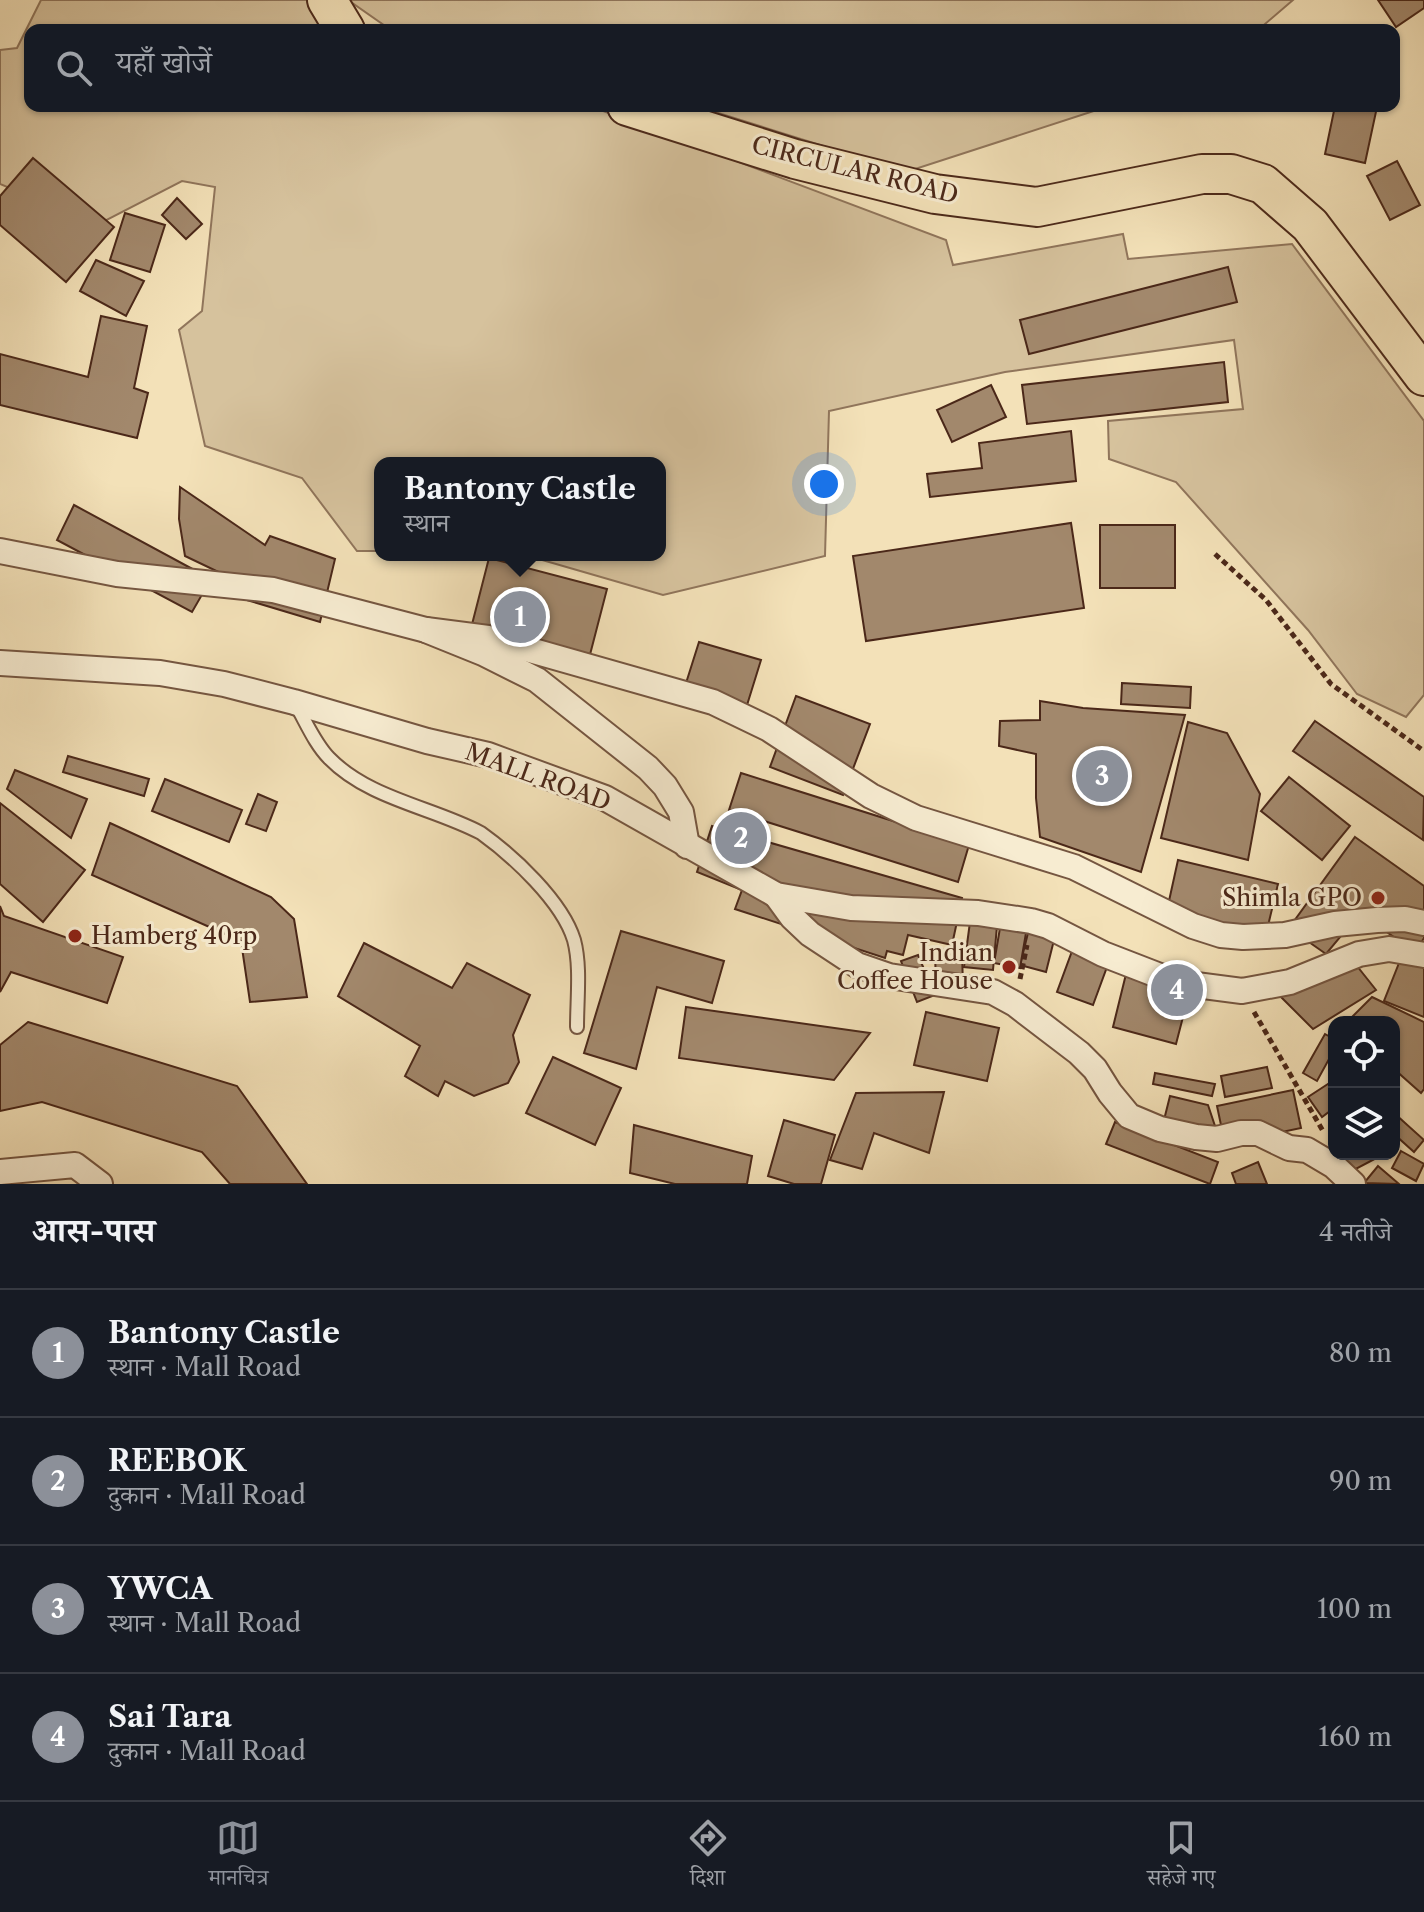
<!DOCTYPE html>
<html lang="hi">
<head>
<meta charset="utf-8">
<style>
  :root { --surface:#171b24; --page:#242831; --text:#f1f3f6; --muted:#9ea1a6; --line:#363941; --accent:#8c9099 }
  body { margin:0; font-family:"Libre Caslon Text","Noto Serif Devanagari",serif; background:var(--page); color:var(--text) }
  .controls { position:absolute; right:24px; bottom:24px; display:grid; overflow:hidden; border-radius:16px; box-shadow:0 2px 6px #0004 }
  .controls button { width:72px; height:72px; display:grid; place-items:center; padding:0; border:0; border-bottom:2px solid var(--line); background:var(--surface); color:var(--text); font:40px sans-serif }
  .you { position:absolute; left:824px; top:484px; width:28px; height:28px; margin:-20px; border:6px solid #fff; border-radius:50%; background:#1a73e8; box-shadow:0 0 0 12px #1a73e833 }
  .badge { display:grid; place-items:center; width:52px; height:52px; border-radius:50%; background:var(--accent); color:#fff; font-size:26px; font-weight:700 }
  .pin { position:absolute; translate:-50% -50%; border:4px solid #fff; box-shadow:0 2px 8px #0006 }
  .popup { position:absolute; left:374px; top:457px; width:292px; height:104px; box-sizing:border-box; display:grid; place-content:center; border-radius:16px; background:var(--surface); filter:drop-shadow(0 2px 6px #0005); font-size:26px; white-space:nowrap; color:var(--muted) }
  .popup b { font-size:30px; color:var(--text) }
  .popup::after { content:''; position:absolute; left:50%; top:100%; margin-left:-16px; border:16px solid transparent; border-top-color:var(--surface) }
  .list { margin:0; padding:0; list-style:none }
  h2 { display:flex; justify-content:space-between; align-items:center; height:104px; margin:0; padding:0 32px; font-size:34px }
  h2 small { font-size:26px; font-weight:400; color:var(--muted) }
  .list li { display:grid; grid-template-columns:52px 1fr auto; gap:24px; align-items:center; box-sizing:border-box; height:128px; padding:0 32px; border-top:2px solid var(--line) }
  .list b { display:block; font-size:30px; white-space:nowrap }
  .list p { margin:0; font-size:26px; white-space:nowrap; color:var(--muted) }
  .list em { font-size:26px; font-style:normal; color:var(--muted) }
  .icon { flex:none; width:44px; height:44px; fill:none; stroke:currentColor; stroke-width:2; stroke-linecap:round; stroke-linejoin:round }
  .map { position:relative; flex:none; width:1424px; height:1184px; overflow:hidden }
  .search { position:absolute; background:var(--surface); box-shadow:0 2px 6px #0004; left:24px; right:24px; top:24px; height:88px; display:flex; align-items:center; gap:20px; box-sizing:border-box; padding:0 28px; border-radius:16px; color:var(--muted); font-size:30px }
  .sheet { height:616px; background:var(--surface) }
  nav { display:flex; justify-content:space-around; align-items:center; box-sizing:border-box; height:112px; border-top:2px solid var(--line); background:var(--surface); font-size:22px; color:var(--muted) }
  nav a { display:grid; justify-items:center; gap:4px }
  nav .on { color:var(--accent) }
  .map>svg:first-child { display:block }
  .green { fill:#d6c29d; stroke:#90755b; stroke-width:2 }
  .building { fill:#a2886c; stroke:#4b2819; stroke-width:2 }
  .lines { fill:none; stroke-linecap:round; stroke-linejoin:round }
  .service-casing { stroke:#755641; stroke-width:16 }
  .minor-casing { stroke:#755641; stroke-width:28 }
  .primary-casing { stroke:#4b2819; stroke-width:42 }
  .path { stroke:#4b2819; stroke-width:5; stroke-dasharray:6 4; stroke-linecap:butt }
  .service { stroke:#f7ecd1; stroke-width:12 }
  .minor { stroke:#f7ecd1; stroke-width:24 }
  .primary { stroke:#f3e1b8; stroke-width:38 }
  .poi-dot { fill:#8f2418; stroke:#f7ecd1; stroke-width:3 }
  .labels { text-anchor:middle; stroke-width:6; stroke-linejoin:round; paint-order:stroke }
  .street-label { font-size:24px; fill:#4b2819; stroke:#f7ecd1 }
  .poi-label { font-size:24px; fill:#4b2819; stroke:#f7ecd1; text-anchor:end }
</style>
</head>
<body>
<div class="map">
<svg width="1424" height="1184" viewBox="0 0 1424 1184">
  <rect width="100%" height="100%" fill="#f3e1b8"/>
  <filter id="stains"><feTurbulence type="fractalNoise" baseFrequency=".0025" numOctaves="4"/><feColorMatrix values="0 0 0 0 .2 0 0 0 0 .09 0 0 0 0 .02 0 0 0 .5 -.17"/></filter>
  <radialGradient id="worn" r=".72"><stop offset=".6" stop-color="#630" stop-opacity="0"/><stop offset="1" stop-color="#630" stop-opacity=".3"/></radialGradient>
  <g class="green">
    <polygon points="41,0 319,0 338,30 30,30 30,106 436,106 598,109 946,240 953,265 1123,234 1128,259 1292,244 1424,421 1424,695 1406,717 1357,694 1308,630 1176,482 1109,459 1108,421 1243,409 1234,340 1005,372 829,411 825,556 663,595 525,555 660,555 660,463 380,463 380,551 357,551 302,478 205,446 179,330 202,311 215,187 182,181 97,225 0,184 0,50 17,48"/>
    <polygon points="348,0 1293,0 1258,30 391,30"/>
    <polygon points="696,106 1109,106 906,172"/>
  </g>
  <g class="building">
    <polygon points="1378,0 1424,0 1424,8 1396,27"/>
    <polygon points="1335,106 1377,107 1365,163 1325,154"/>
    <polygon points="33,158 114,227 66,282 0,225 0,196"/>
    <polygon points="1397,161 1420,205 1390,220 1367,176"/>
    <polygon points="177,198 202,224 186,239 162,215"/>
    <polygon points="125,213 165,225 150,272 110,260"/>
    <polygon points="96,260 144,281 126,316 80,291"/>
    <polygon points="1228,267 1237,302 1029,354 1020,320"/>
    <polygon points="101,316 147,326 134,388 148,393 137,438 0,405 0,354 88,377"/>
    <polygon points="1224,362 1228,402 1027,424 1022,385"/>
    <polygon points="991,385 1006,417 952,442 937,410"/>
    <polygon points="1071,431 1076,481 930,497 927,474 982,468 979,443"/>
    <polygon points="180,487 265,545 270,536 335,559 320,622 247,600 252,588 185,556 179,519"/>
    <polygon points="74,505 211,579 192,612 57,540"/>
    <polygon points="1071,523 1084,608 866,641 853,556"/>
    <rect x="1100" y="525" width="75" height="63"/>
    <polygon points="489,558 607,589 586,670 468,640"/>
    <polygon points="699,642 761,660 743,718 681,699"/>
    <polygon points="1122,683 1191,687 1190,708 1121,704"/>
    <polygon points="796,696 870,724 843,795 770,767"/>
    <polygon points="1040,701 1083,708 1185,715 1141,872 1040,837 1036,798 1036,754 999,746 1000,721 1040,720"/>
    <polygon points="1315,721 1424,797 1423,840 1293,751"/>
    <polygon points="1188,722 1227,733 1260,794 1248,860 1161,838"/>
    <polygon points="68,756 149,779 144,796 63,772"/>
    <polygon points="15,770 87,799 71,838 7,789"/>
    <polygon points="741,773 969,845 958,882 729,810"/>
    <polygon points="1289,777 1350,826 1322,860 1261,811"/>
    <polygon points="165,779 242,810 229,842 152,811"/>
    <polygon points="258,794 277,802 266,831 246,824"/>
    <polygon points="0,803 85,870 43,922 0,884"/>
    <polygon points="110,823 271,897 294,919 307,997 250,1002 241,941 92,875"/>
    <polygon points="712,826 962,898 952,945 908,935 903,955 887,951 885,958 735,909 742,890 697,872"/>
    <polygon points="1355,837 1424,886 1424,938 1415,952 1360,913 1326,954 1289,928"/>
    <polygon points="1178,860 1278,884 1266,934 1167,910"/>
    <polygon points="0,906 4,916 123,957 107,1003 11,972 0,992"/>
    <polygon points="970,922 997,926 993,970 964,967"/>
    <polygon points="1030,925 1056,932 1046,972 1020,965"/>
    <polygon points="1000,928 1026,933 1020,968 994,963"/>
    <polygon points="621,931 724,961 712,1003 657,987 636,1069 584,1053"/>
    <polygon points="364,943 452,988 467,963 530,995 513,1035 519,1062 508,1083 474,1096 445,1081 438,1096 405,1076 420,1046 338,996"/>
    <polygon points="1075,943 1111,956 1093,1005 1057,992"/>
    <polygon points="962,949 963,989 936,990 935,950"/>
    <polygon points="1403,953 1424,961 1424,1017 1384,1001"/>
    <polygon points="918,955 935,995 917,1002 901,961"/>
    <polygon points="1353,961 1376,990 1313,1029 1280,996"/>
    <polygon points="1127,970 1191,986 1176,1044 1113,1027"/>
    <polygon points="1372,997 1424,1022 1424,1089 1421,1093 1394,1069 1394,1022 1347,1022"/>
    <polygon points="686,1007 870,1033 834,1080 679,1058"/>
    <polygon points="926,1012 999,1028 987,1081 914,1065"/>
    <polygon points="28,1022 237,1086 307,1184 230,1184 202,1152 42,1102 0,1111 0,1045"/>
    <polygon points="1325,1034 1334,1039 1334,1050 1317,1081 1303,1073"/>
    <polygon points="553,1057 621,1088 595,1145 526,1113"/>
    <polygon points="1267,1067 1272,1088 1225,1097 1221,1076"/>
    <polygon points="1155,1073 1215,1084 1212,1096 1153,1084"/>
    <polygon points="1334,1080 1334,1108 1322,1117 1308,1097"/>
    <polygon points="1293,1090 1301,1128 1225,1144 1217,1106"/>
    <polygon points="944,1092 929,1153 874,1133 862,1169 830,1160 856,1093"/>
    <polygon points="1170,1096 1208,1105 1221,1144 1162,1128"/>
    <polygon points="1394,1113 1424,1140 1414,1152 1394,1134"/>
    <polygon points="784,1120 835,1135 821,1184 794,1184 768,1176"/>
    <polygon points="1115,1122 1218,1162 1210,1184 1106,1144"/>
    <polygon points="634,1125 752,1156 747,1184 675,1184 630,1173"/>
    <polygon points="1401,1151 1424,1164 1416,1181 1392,1168"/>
    <polygon points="1342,1154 1384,1154 1352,1171"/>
    <polygon points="1258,1162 1267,1184 1236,1184 1232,1173"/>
    <polygon points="1378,1166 1399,1184 1364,1183"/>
  </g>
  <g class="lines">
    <defs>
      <path id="service" d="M 296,705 C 306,722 315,744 329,758 C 369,799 432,807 481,833 C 513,856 562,901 574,940 C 581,966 577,999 577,1027"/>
      <g id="minor">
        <polyline points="0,551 117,574 273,590 426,630 483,653 537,680 648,768 665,786 681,812 687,846"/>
        <polyline points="426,630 488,638 713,702 769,729 871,796 916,818 1074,867 1193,926 1221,935 1243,937 1285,935 1335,924 1377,920 1405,919 1424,923"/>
        <polyline points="0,663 160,673 224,684 294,702 427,741 488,755 605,798 776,895 851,908 978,913 1031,921 1048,926 1103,954 1165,978 1196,985 1242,991 1290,982 1359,954 1389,949 1424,955"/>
        <polyline points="776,895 792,917 810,934 857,965 889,976 993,992 1015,1004 1079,1053 1095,1069 1110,1093 1129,1116 1160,1129 1196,1137 1217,1139 1241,1133 1258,1133 1289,1148 1307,1150 1334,1166 1353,1184"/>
        <polyline points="0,1172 75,1165 100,1184"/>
      </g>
      <g id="primary">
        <polyline points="327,0 345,30"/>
        <polyline points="627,106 795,159 935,194 1037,207 1202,174 1231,174 1263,184 1310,225 1424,376"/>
      </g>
    </defs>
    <use href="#service" class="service-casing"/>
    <use href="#minor" class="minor-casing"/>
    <use href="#primary" class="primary-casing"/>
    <g class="path">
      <polyline points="1215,554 1266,600 1331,684 1424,751"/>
      <polyline points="1020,979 1027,945"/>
      <polyline points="1254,1012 1323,1131"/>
    </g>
    <use href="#service" class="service"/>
    <use href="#minor" class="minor"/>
    <use href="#primary" class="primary"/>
  </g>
  <g class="poi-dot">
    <circle cx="1378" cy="898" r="8"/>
    <circle cx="75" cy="936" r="8"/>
    <circle cx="1009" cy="967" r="8"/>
  </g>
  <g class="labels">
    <g class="street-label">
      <text transform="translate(855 170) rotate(14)" y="8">CIRCULAR ROAD</text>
      <text transform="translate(538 777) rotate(20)" y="8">MALL ROAD</text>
    </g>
    <g class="poi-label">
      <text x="1362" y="906">Shimla GPO</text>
      <text x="91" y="944" text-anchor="start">Hamberg 40rp</text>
      <text x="993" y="961">Indian<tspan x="993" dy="28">Coffee House</tspan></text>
    </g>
  </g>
  <rect width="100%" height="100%" filter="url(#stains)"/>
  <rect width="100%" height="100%" fill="url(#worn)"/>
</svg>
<div class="controls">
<button><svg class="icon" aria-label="locate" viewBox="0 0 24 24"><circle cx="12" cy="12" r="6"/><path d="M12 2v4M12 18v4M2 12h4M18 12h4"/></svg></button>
<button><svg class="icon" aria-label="layers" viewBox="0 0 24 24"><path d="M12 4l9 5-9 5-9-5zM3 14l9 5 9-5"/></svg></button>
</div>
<div class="you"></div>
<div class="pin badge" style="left:520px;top:617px">1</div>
<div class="popup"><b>Bantony Castle</b>स्थान</div>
<div class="pin badge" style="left:741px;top:838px">2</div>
<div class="pin badge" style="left:1102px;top:776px">3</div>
<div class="pin badge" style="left:1177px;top:990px">4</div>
<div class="search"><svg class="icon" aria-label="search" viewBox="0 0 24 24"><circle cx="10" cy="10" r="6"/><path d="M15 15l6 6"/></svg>यहाँ खोजें</div>
</div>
<section class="sheet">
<h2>आस-पास<small>4 नतीजे</small></h2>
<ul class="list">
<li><span class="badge">1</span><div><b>Bantony Castle</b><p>स्थान · Mall Road</p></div><em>80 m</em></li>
<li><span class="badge">2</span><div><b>REEBOK</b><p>दुकान · Mall Road</p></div><em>90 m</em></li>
<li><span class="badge">3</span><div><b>YWCA</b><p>स्थान · Mall Road</p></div><em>100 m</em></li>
<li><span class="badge">4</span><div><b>Sai Tara</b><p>दुकान · Mall Road</p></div><em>160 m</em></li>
</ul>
</section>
<nav>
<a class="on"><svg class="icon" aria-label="map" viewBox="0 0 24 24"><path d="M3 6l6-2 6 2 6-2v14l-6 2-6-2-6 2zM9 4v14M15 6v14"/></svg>मानचित्र</a>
<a><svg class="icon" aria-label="directions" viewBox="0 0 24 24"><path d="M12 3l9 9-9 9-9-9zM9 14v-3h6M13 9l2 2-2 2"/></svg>दिशा</a>
<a><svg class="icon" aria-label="saved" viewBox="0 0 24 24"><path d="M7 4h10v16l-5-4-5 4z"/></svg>सहेजे गए</a>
</nav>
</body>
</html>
